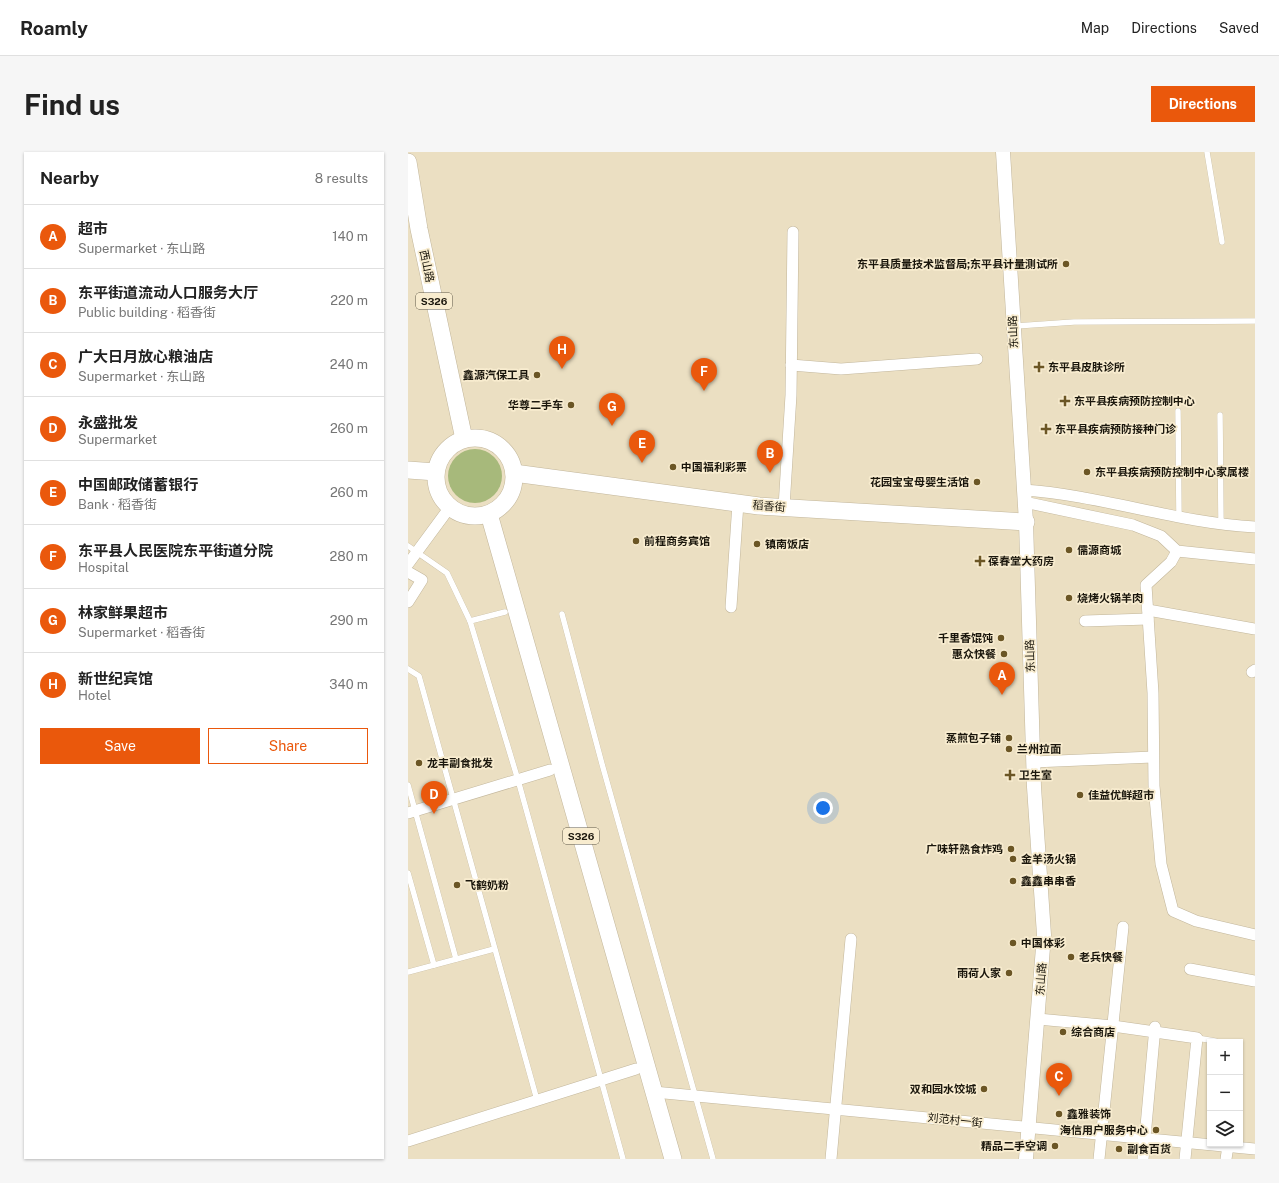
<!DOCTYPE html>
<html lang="en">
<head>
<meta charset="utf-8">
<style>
  :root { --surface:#fff; --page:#f6f6f6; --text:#222; --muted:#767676; --line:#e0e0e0; --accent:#ea580c }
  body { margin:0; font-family:"Public Sans","Noto Sans SC",sans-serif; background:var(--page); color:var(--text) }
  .controls { position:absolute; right:12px; bottom:12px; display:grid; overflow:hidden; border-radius:0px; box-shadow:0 1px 3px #0004 }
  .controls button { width:36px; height:36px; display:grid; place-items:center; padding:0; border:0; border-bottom:1px solid var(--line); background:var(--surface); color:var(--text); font:20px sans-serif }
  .you { position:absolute; left:415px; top:656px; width:14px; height:14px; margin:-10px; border:3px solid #fff; border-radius:50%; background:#1a73e8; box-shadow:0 0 0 6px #1a73e833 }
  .badge { display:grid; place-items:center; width:26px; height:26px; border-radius:50%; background:var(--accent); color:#fff; font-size:13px; font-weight:700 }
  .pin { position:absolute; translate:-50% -33px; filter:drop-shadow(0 1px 2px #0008) }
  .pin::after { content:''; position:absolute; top:21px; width:14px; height:12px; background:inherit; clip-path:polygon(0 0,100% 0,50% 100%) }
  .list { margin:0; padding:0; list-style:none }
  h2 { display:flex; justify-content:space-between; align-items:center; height:52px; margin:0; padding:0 16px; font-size:17px }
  h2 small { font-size:13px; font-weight:400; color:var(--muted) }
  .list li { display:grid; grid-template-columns:26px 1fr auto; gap:12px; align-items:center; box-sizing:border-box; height:64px; padding:0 16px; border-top:1px solid var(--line) }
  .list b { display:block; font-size:15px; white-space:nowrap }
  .list p { margin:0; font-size:13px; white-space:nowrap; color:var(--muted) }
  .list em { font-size:13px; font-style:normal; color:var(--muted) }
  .actions { display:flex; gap:8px; padding:12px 16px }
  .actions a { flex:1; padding:9px 0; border:1px solid var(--accent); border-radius:0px; text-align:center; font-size:14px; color:var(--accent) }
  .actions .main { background:var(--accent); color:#fff }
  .icon { flex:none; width:22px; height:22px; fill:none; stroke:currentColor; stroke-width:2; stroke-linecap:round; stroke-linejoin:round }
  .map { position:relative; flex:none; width:847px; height:1007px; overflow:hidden; border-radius:0px }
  header { display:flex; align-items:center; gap:24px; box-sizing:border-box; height:56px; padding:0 20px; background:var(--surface); border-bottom:1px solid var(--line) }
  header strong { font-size:19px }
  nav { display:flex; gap:22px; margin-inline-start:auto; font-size:14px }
  .intro { display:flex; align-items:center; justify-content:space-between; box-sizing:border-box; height:96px; padding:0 24px }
  h1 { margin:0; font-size:28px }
  .button { padding:10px 18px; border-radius:0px; background:var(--accent); color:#fff; font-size:14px; font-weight:700 }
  main { display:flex; gap:24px; padding:0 24px }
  aside { flex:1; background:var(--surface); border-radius:0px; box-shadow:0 1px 3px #0004 }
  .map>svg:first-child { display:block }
  .green { fill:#a7b97b }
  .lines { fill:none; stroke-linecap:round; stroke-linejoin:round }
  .service-casing { stroke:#c2b69b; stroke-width:6 }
  .minor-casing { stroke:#c2b69b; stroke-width:12 }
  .tertiary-casing { stroke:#c2b69b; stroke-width:15 }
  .primary-casing { stroke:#c2b69b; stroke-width:18 }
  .service { stroke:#fff; stroke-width:5.5 }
  .minor { stroke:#fff; stroke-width:11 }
  .tertiary { stroke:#fff; stroke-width:14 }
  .primary { stroke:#fff; stroke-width:17 }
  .poi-dot { fill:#6b5625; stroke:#f8eccf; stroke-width:1.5 }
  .labels { text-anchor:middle; stroke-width:3.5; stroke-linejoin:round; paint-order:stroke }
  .shield { fill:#f8eccf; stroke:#5d5646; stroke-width:1 }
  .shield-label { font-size:10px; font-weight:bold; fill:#1a160c }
  .poi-label { font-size:11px; font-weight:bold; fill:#1a160c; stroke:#f8eccf; text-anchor:start }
  .street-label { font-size:11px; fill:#1a160c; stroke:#f8eccf }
</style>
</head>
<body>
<header>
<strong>Roamly</strong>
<nav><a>Map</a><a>Directions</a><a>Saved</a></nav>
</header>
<div class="intro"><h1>Find us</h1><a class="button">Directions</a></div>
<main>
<aside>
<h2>Nearby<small>8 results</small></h2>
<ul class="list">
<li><span class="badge">A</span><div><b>超市</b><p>Supermarket · 东山路</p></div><em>140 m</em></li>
<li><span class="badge">B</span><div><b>东平街道流动人口服务大厅</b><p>Public building · 稻香街</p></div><em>220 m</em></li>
<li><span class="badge">C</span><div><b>广大日月放心粮油店</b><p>Supermarket · 东山路</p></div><em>240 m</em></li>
<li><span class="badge">D</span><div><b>永盛批发</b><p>Supermarket</p></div><em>260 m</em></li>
<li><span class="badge">E</span><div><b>中国邮政储蓄银行</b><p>Bank · 稻香街</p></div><em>260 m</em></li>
<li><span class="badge">F</span><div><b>东平县人民医院东平街道分院</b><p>Hospital</p></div><em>280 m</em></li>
<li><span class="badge">G</span><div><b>林家鲜果超市</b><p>Supermarket · 稻香街</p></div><em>290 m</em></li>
<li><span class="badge">H</span><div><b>新世纪宾馆</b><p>Hotel</p></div><em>340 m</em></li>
</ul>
<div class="actions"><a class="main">Save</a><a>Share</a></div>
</aside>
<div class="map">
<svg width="847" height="1007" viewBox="0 0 847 1007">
  <rect width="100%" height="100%" fill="#ebdfc2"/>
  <circle class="green" cx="67" cy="324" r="27"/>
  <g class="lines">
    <defs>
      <g id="service">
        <polyline points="799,0 814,90"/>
        <polyline points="607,174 666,170 847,169"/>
        <polyline points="770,259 771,365"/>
        <polyline points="812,263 813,371"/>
        <polyline points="0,394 39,421 62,469 110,628 215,1007"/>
        <polyline points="154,462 194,612 305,1007"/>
        <polyline points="62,469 97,460"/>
        <polyline points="0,517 11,524 129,948"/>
        <polyline points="0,633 48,807"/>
        <polyline points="0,721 26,813"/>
        <polyline points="0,820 86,797"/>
        <polyline points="789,886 807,889"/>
      </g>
      <g id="minor">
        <polyline points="383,213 433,217 569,207"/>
        <path d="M 615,338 C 693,343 769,371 847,375"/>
        <polyline points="616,350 725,373 753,384 769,399 847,407"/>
        <polyline points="376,355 383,243 385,80"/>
        <polyline points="769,399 763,410 738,433 745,541 746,634 753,712 765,759 788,769 847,783"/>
        <polyline points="0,412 42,355"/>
        <polyline points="0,420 14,428 0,450"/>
        <polyline points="323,455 330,351"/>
        <polyline points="740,458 847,477"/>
        <polyline points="677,469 740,467"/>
        <polyline points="844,520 847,518"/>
        <polyline points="625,610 745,605"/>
        <polyline points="0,661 142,618"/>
        <polyline points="782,817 847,829"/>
        <polyline points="630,867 705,874 789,886 777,1007"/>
        <polyline points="246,940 847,997"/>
        <polyline points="0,989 228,917"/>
        <polyline points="423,1007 443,787"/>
        <polyline points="691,1007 715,775"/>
        <polyline points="735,1007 747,875"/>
        <polyline points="818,1007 820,994"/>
      </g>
      <polyline id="tertiary" points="595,0 618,370 626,635 636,783 618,1007"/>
      <g id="primary">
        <polyline points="0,10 11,77 56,287"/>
        <circle cx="67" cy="325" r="39"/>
        <polyline points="0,318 28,320"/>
        <polyline points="106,321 351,354 618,370"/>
        <polyline points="81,362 265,1007"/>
      </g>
    </defs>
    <use href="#service" class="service-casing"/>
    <use href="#minor" class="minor-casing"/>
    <use href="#tertiary" class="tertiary-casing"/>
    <use href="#primary" class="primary-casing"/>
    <use href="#service" class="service"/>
    <use href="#minor" class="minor"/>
    <use href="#tertiary" class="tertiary"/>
    <use href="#primary" class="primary"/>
  </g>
  <g class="poi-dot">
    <circle cx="658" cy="112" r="4"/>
    <path d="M629 209h4v4h4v4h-4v4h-4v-4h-4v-4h4z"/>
    <circle cx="129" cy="223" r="4"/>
    <path d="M655 243h4v4h4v4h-4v4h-4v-4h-4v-4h4z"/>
    <circle cx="163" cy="253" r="4"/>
    <path d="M636 271h4v4h4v4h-4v4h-4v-4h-4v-4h4z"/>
    <circle cx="265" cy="315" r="4"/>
    <circle cx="679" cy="320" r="4"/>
    <circle cx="569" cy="330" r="4"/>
    <circle cx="228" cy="389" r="4"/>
    <circle cx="349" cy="392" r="4"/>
    <circle cx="661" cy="398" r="4"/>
    <path d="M570 403h4v4h4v4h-4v4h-4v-4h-4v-4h4z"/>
    <circle cx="661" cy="446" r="4"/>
    <circle cx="593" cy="486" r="4"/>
    <circle cx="596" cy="502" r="4"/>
    <circle cx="601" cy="586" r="4"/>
    <circle cx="601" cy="597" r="4"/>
    <circle cx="11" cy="611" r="4"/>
    <path d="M600 617h4v4h4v4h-4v4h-4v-4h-4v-4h4z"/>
    <circle cx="672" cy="643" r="4"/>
    <circle cx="603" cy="697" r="4"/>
    <circle cx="605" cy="707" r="4"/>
    <circle cx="605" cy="729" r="4"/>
    <circle cx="49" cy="733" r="4"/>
    <circle cx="605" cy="791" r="4"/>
    <circle cx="663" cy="805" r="4"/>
    <circle cx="601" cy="821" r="4"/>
    <circle cx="655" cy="880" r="4"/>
    <circle cx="576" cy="937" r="4"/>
    <circle cx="651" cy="962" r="4"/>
    <circle cx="748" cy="978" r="4"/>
    <circle cx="647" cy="994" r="4"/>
    <circle cx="711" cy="997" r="4"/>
  </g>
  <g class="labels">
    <g class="shield">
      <rect x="8" y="141" width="36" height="16" rx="3"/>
      <rect x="155" y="676" width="36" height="16" rx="3"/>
    </g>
    <g class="shield-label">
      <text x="26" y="153">S326</text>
      <text x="173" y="688">S326</text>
    </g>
    <g class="poi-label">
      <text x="650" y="116" text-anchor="end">东平县质量技术监督局;东平县计量测试所</text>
      <text x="640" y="219">东平县皮肤诊所</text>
      <text x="121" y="227" text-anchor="end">鑫源汽保工具</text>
      <text x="666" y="253">东平县疾病预防控制中心</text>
      <text x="155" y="257" text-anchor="end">华尊二手车</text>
      <text x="647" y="281">东平县疾病预防接种门诊</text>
      <text x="273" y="319">中国福利彩票</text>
      <text x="687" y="324">东平县疾病预防控制中心家属楼</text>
      <text x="561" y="334" text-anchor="end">花园宝宝母婴生活馆</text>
      <text x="236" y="393">前程商务宾馆</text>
      <text x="357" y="396">镇南饭店</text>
      <text x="669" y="402">儒源商城</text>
      <text x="580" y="413">葆春堂大药房</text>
      <text x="669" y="450">烧烤火锅羊肉</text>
      <text x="585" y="490" text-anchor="end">千里香馄饨</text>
      <text x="588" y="506" text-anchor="end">惠众快餐</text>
      <text x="593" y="590" text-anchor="end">蒸煎包子铺</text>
      <text x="609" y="601">兰州拉面</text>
      <text x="19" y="615">龙丰副食批发</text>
      <text x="611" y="627">卫生室</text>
      <text x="680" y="647">佳益优鲜超市</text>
      <text x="595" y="701" text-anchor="end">广味轩熟食炸鸡</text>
      <text x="613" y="711">金羊汤火锅</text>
      <text x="613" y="733">鑫鑫串串香</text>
      <text x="57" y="737">飞鹤奶粉</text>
      <text x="613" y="795">中国体彩</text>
      <text x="671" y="809">老兵快餐</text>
      <text x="593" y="825" text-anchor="end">雨荷人家</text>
      <text x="663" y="884">综合商店</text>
      <text x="568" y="941" text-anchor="end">双和园水饺城</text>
      <text x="659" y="966">鑫雅装饰</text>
      <text x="740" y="982" text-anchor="end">海信用户服务中心</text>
      <text x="639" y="998" text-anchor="end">精品二手空调</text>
      <text x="719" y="1001">副食百货</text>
    </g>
    <g class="street-label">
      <text transform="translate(19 114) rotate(78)" y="4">西山路</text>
      <text transform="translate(605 180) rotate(-93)" y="4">东山路</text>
      <text transform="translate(361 354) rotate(5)" y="4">稻香街</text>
      <text transform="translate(622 504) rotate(-92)" y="4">东山路</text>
      <text transform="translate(633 827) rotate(-86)" y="4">东山路</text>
      <text transform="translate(547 968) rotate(6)" y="4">刘范村一街</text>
    </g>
  </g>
</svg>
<div class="controls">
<button>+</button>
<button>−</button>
<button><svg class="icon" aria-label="layers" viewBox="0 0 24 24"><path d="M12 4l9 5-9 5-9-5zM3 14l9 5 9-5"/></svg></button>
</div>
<div class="you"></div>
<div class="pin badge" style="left:594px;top:543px">A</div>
<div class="pin badge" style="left:362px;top:321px">B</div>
<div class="pin badge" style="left:651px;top:944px">C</div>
<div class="pin badge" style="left:26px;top:662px">D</div>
<div class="pin badge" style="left:234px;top:311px">E</div>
<div class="pin badge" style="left:296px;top:239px">F</div>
<div class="pin badge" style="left:204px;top:274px">G</div>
<div class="pin badge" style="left:154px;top:217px">H</div>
</div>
</main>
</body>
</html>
